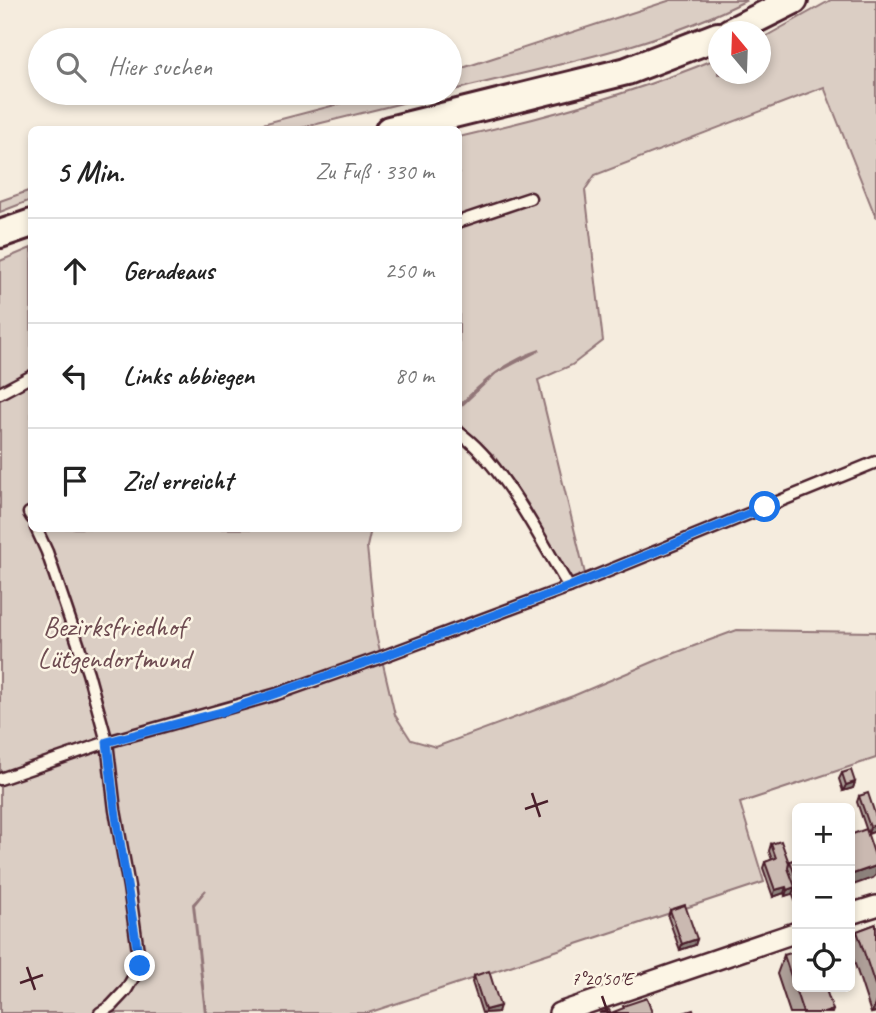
<!DOCTYPE html>
<html lang="de">
<head>
<meta charset="utf-8">
<style>
  :root { --surface:#fff; --page:#f2f2f2; --text:#222; --muted:#767676; --line:#e0e0e0 }
  body { margin:0; font-family:Caveat,sans-serif; background:var(--page); color:var(--text) }
  .controls { position:absolute; right:21px; bottom:21px; display:grid; overflow:hidden; border-radius:10px; box-shadow:0 4px 10px #0003 }
  .controls button { width:63px; height:63px; display:grid; place-items:center; padding:0; border:0; border-bottom:2px solid var(--line); background:var(--surface); color:var(--text); font:35px sans-serif }
  .compass { position:absolute; left:708px; top:21px; width:63px; height:63px; border-radius:50%; background:var(--surface); box-shadow:0 4px 10px #0003; rotate:341deg }
  .stop { position:absolute; width:21px; height:21px; margin:-16px; border:5px solid #1a73e8; border-radius:50%; background:#fff }
  .stop.end { background:#1a73e8; border-color:#fff; box-shadow:0 2px 7px #0008 }
  .list { margin:0; padding:0; list-style:none }
  h2 { display:flex; justify-content:space-between; align-items:center; height:91px; margin:0; padding:0 28px; font-size:30px }
  h2 small { font-size:23px; font-weight:400; color:var(--muted) }
  .list li { display:grid; grid-template-columns:46px 1fr auto; gap:21px; align-items:center; box-sizing:border-box; height:105px; padding:0 28px; border-top:2px solid var(--line) }
  .list b { display:block; font-size:26px; white-space:nowrap }
  .list em { font-size:23px; font-style:normal; color:var(--muted) }
  .icon { flex:none; width:38px; height:38px; fill:none; stroke:currentColor; stroke-width:2; stroke-linecap:round; stroke-linejoin:round }
  .map { position:relative; flex:none; width:876px; height:1013px; overflow:hidden }
  .search { position:absolute; background:var(--surface); box-shadow:0 4px 10px #0003; left:28px; top:28px; width:434px; height:77px; display:flex; align-items:center; gap:18px; box-sizing:border-box; padding:0 24px; border-radius:38px; color:var(--muted); font-size:26px }
  .panel { position:absolute; background:var(--surface); box-shadow:0 4px 10px #0003; left:28px; top:126px; width:434px; height:406px; border-radius:10px }
  .map>svg:first-child { display:block }
  .green { fill:#dbcec4; stroke:#927678; stroke-width:2 }
  .lines { fill:none; stroke-linecap:round; stroke-linejoin:round }
  .lane-casing { stroke:#4a1f2b; stroke-width:15 }
  .street-casing { stroke:#4a1f2b; stroke-width:24 }
  .secondary-casing { stroke:#4a1f2b; stroke-width:32 }
  .lane { stroke:#fcf5e5; stroke-width:10 }
  .street { stroke:#fcf5e5; stroke-width:19 }
  .secondary { stroke:#fcf5e5; stroke-width:26 }
  .wall { fill:#ae9f98; stroke:#4a1f2b; stroke-width:2 }
  .shaded-wall { fill:#8d827c; stroke:#4a1f2b; stroke-width:2 }
  .building { fill:#cab9b1; stroke:#4a1f2b; stroke-width:2 }
  .route { stroke:#1a73e8; stroke-width:9 }
  .ticks { fill:none; stroke:#4a1f2b; stroke-width:2.5 }
  .labels { text-anchor:middle; stroke-width:5; stroke-linejoin:round; paint-order:stroke }
  .park-label { font-size:28px; fill:#6e4b51; stroke:#fcf5e5 }
  .ticks-label { font-size:18px; text-anchor:middle; fill:#4a1f2b; stroke:#fcf5e5; stroke-width:5; stroke-linejoin:round; paint-order:stroke }
</style>
</head>
<body>
<div class="map">
<svg width="876" height="1013" viewBox="0 0 876 1013">
  <rect width="100%" height="100%" fill="#f5ecde"/>
  <filter id="ink" filterUnits="userSpaceOnUse"><feTurbulence type="fractalNoise" baseFrequency=".0143" numOctaves="2"/><feDisplacementMap in="SourceGraphic" scale="14" xChannelSelector="R" yChannelSelector="G"/><feConvolveMatrix kernelMatrix="1 2 1 2 8 2 1 2 1" color-interpolation-filters="sRGB"/></filter>
  <g filter="url(#ink)">
    <g class="green">
      <path d="M 671,0 L 747,0 C 656,47 549,66 450,91 L 450,72 Z"/>
      <path d="M 831,0 L 876,0 L 876,218 L 824,87 L 595,175 L 585,190 L 603,341 L 572,365 L 538,380 L 585,574 L 569,581 L 528,504 L 494,456 L 459,423 L 459,408 L 496,373 L 540,350 C 507,361 483,381 459,406 L 459,137 C 547,117 635,93 718,58 L 718,74 L 760,74 L 761,39 Z"/>
      <polygon points="381,93 443,93 297,129 243,129"/>
      <polygon points="31,190 31,200 0,212 0,201"/>
      <polygon points="31,248 32,528 371,529 367,547 376,634 395,715 411,740 436,747 573,696 667,656 737,630 876,632 876,758 740,803 764,882 368,1013 206,1013 194,905 206,890 193,904 205,1013 0,1013 0,261"/>
    </g>
    <g class="lines">
      <defs>
        <g id="lane">
          <polyline points="458,222 530,198"/>
          <polyline points="0,393 32,376"/>
          <path d="M 458,432 C 502,462 541,541 569,587"/>
          <polyline points="32,512 29,513 32,518"/>
          <polyline points="36,528 47,552 88,673 107,742 115,810 129,887 140,966 126,990 111,1006 100,1013"/>
          <polyline points="0,779 107,742 277,694 376,659 569,587 876,462"/>
        </g>
        <g id="street">
          <polyline points="850,914 876,906"/>
          <polyline points="559,1013 797,932"/>
        </g>
        <g id="secondary">
          <polyline points="730,32 794,0"/>
          <polyline points="389,130 627,71 718,36"/>
          <polyline points="0,234 32,223"/>
        </g>
      </defs>
      <use href="#lane" class="lane-casing"/>
      <use href="#street" class="street-casing"/>
      <use href="#secondary" class="secondary-casing"/>
      <use href="#lane" class="lane"/>
      <use href="#street" class="street"/>
      <use href="#secondary" class="secondary"/>
    </g>
    <g class="wall">
      <polygon points="842,773 855,782 853,788 843,791 839,779"/>
      <polygon points="859,796 876,817 868,834 857,802"/>
      <polygon points="771,844 789,863 790,861 797,859 797,903 796,903 792,893 785,896 784,893 773,897 763,868 765,862 772,860 769,851"/>
      <polygon points="670,910 697,939 695,945 680,950 668,917"/>
      <polygon points="876,924 876,1012 871,1013 850,949 857,931"/>
      <polygon points="784,955 833,1010 832,1013 790,1013 777,974"/>
      <polygon points="474,976 498,1012 482,1013 472,982"/>
    </g>
    <g class="shaded-wall">
      <polygon points="855,782 853,788 843,791 846,785"/>
      <polygon points="876,825 876,831 868,834 870,827"/>
      <polygon points="876,866 876,875 873,878 850,886 850,875"/>
      <polygon points="786,887 784,893 773,897 775,890"/>
      <polygon points="795,887 792,894 785,896 787,890"/>
      <polygon points="697,939 695,945 680,950 682,944"/>
      <polygon points="876,1001 876,1012 872,1013"/>
      <polygon points="500,1006 498,1012 484,1013 485,1010"/>
    </g>
    <g class="building">
      <polygon points="851,770 855,782 846,785 842,773"/>
      <polygon points="868,793 876,817 876,825 870,827 859,796"/>
      <polygon points="866,829 876,859 876,866 850,875 850,835"/>
      <polygon points="781,841 789,863 788,868 795,887 787,890 786,887 775,890 765,862 776,858 771,844"/>
      <polygon points="797,859 797,881 790,861"/>
      <polygon points="685,905 697,939 682,944 670,910"/>
      <polygon points="876,924 876,988 857,931"/>
      <polygon points="797,951 797,987 825,987 833,1010 824,1013 803,1013 784,955"/>
      <polygon points="489,971 500,1006 485,1010 474,976"/>
      <polygon points="647,998 652,1013 599,1013 609,1010 611,1013 624,1008 623,1006"/>
      <polygon points="693,1010 694,1013 683,1013"/>
    </g>
  </g>
  <g class="lines" filter="url(#ink)">
    <polyline class="route" points="140,966 115,810 107,742 225,711 376,659 569,587 765,507"/>
  </g>
  <path class="ticks" d="M 532,793 L 540,817M 525,809 L 548,801M 27,967 L 35,990M 20,983 L 43,975M 602,996 L 608,1013"/>
  <g class="labels">
    <g class="park-label">
      <text x="114" y="636">Bezirksfriedhof<tspan x="114" dy="32">Lütgendortmund</tspan></text>
    </g>
  </g>
  <g class="ticks-label">
    <text x="602" y="985">7°20'50"E</text>
  </g>
</svg>
<div class="controls">
<button>+</button>
<button>−</button>
<button><svg class="icon" aria-label="locate" viewBox="0 0 24 24"><circle cx="12" cy="12" r="6"/><path d="M12 2v4M12 18v4M2 12h4M18 12h4"/></svg></button>
</div>
<svg class="compass" viewBox="-18 -18 36 36"><path d="M0-13l5 13h-10z" fill="#e53935"/><path d="M0 13l5-13h-10z" fill="#767676"/></svg>
<div class="stop" style="left:765px;top:507px"></div>
<div class="stop end" style="left:140px;top:966px"></div>
<div class="search"><svg class="icon" aria-label="search" viewBox="0 0 24 24"><circle cx="10" cy="10" r="6"/><path d="M15 15l6 6"/></svg>Hier suchen</div>
<section class="panel">
<h2>5 Min.<small>Zu Fuß · 330 m</small></h2>
<ul class="list">
<li><svg class="icon" aria-label="ahead" viewBox="0 0 24 24"><path d="M12 20V5M6 11l6-6 6 6"/></svg><div><b>Geradeaus</b></div><em>250 m</em></li>
<li><svg class="icon" aria-label="left" viewBox="0 0 24 24"><path d="M17 20v-9H6M10 6l-5 5 5 5"/></svg><div><b>Links abbiegen</b></div><em>80 m</em></li>
<li><svg class="icon" aria-label="arrive" viewBox="0 0 24 24"><path d="M6 21V4h12l-3 4 3 4H6"/></svg><div><b>Ziel erreicht</b></div></li>
</ul>
</section>
</div>
</body>
</html>
